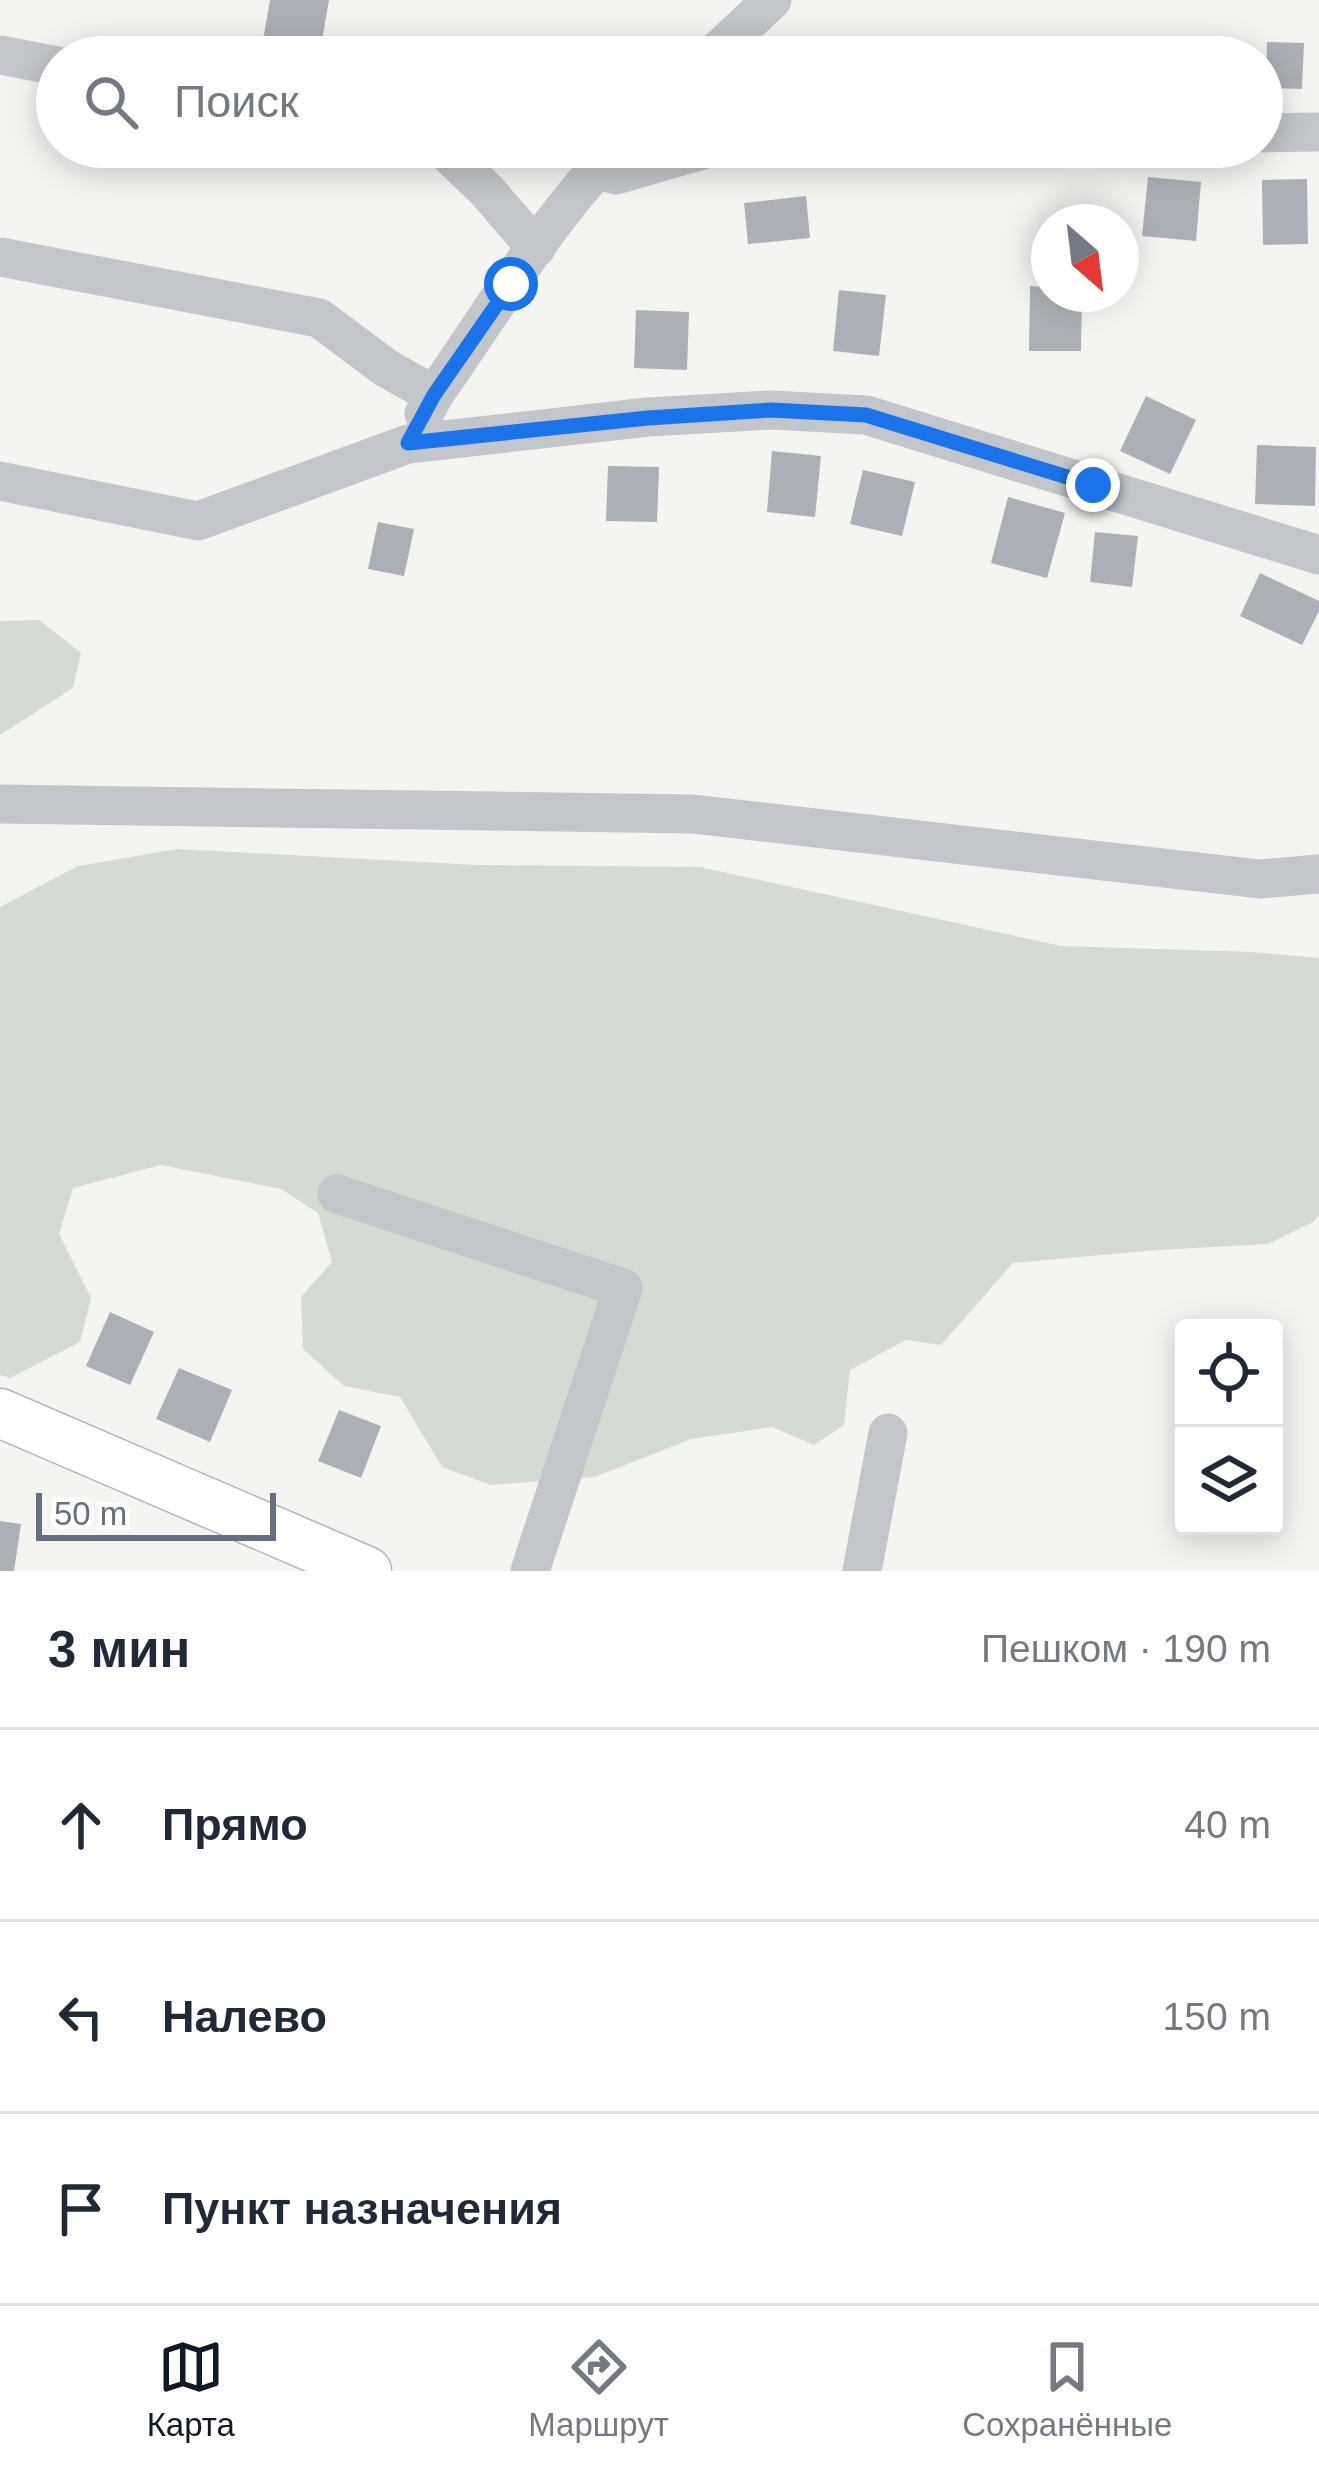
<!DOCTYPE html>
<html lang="ru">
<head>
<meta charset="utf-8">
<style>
  :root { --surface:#fff; --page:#f2f2f3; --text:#1f2937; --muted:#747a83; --line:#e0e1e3; --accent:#111827 }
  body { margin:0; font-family:Helvetica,sans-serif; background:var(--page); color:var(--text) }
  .controls { position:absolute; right:36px; bottom:36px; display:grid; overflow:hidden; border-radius:12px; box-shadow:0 6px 30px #0003 }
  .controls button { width:108px; height:108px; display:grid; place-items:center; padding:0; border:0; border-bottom:3px solid var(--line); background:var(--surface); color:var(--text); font:60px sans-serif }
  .compass { position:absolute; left:1031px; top:204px; width:108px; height:108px; border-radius:50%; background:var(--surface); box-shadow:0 6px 30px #0003; rotate:152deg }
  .scale { position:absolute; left:36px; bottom:30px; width:240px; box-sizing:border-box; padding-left:12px; border:6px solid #647081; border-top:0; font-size:33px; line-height:42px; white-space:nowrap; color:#647081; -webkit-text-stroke:9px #fff; paint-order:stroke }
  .stop { position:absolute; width:36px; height:36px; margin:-27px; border:9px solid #1a73e8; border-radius:50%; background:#fff }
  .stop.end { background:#1a73e8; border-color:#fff; box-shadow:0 3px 12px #0008 }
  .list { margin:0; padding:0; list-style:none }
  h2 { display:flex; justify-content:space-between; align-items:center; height:156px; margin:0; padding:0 48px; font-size:51px }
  h2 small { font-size:39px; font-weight:400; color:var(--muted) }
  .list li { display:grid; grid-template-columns:78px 1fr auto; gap:36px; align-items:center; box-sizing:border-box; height:192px; padding:0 48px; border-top:3px solid var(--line) }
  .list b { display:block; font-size:45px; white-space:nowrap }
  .list em { font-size:39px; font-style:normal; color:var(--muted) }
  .icon { flex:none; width:66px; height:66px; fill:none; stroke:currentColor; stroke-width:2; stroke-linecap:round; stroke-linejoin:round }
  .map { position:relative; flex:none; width:1319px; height:1571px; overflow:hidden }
  .search { position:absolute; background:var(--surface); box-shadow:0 6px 30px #0003; left:36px; right:36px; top:36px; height:132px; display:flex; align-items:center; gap:30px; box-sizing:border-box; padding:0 42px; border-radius:66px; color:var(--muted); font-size:45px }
  .sheet { height:732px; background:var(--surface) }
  nav { display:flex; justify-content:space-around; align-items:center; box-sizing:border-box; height:168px; border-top:3px solid var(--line); background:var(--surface); font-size:33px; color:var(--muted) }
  nav a { display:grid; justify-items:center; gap:6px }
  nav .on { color:var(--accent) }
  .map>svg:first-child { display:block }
  .green { fill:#d4dbd2 }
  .building { fill:#abb0b6 }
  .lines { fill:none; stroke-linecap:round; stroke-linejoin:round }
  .major-casing { stroke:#b3b6bb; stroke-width:51 }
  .minor { stroke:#c2c5c9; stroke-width:39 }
  .major { stroke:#fff; stroke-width:48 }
  .route { stroke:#1a73e8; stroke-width:15 }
</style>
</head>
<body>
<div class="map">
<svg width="1319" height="1571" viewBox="0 0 1319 1571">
  <rect width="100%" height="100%" fill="#f4f5f1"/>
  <g class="green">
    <polygon points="39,620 81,653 73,688 0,735 0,621"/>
    <polygon points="177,849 477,865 700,867 1061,946 1252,952 1319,958 1319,1215 1313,1222 1268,1244 1158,1250 1013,1263 941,1345 906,1340 850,1370 844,1425 814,1445 772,1427 691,1439 595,1477 491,1485 442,1467 400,1397 344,1386 303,1349 301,1297 332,1262 318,1213 281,1189 161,1165 73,1188 59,1234 91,1298 80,1342 10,1378 0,1375 0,907 78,866"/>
  </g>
  <g class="building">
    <polygon points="270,0 329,0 319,57 260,57"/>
    <polygon points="1166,42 1167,57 1108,57 1107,43"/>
    <polygon points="1267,42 1304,43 1302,89 1266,88"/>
    <polygon points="1062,51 1062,57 1028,57 1028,54"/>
    <polygon points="1148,177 1201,182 1196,241 1142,236"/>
    <polygon points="1307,179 1308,244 1263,245 1262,180"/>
    <polygon points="806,196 810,238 748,244 744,203"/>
    <polygon points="1030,286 1049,287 1049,294 1082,294 1081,351 1029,351"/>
    <polygon points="839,290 886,295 879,356 833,351"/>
    <polygon points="636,310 689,312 687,370 634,368"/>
    <polygon points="1146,396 1196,420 1170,474 1120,451"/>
    <polygon points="1257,445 1316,447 1315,506 1255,504"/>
    <polygon points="772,451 821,456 815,517 767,512"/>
    <polygon points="608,466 659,467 657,522 606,521"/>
    <polygon points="863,470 915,482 902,536 850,524"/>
    <polygon points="1008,497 1065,513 1047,578 991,563"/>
    <polygon points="378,522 414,529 404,576 368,569"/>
    <polygon points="1095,532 1138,536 1132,587 1090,582"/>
    <polygon points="1260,573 1319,601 1319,611 1302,645 1240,616"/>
    <polygon points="110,1312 154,1332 130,1385 86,1366"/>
    <polygon points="179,1368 232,1390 210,1442 156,1419"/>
    <polygon points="339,1410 381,1426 361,1478 318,1461"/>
    <polygon points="0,1521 21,1524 14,1571 0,1571"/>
  </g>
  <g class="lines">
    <defs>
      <polyline id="major" points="0,1413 367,1571"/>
    </defs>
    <use href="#major" class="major-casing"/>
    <g class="minor">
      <polyline points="0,55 57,66"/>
      <polyline points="711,57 772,0"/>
      <polyline points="1262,133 1319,132"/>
      <polyline points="441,147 487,191 536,248"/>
      <polyline points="596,169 616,175 713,147"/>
      <polyline points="0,257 319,318 386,368 434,395"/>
      <path d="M 424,414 L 434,395 C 491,314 548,217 618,147"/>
      <polyline points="0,481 198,521 408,444 648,417 771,410 866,415 1319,555"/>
      <polyline points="0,804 693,814 1260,879 1319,874"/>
      <polyline points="337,1194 623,1288 530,1571"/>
      <polyline points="862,1571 888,1433"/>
    </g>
    <use href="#major" class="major"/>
  </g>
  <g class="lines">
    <polyline class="route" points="511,284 434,395 408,443 648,418 771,410 866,415 1093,485"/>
  </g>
</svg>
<div class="controls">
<button><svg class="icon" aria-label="locate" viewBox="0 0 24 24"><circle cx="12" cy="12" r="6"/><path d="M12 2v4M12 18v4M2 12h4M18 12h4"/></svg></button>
<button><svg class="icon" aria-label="layers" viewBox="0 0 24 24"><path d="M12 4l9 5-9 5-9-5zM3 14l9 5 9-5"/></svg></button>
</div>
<svg class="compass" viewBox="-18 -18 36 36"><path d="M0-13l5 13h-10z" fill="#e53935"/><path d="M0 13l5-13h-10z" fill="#747a83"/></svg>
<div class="scale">50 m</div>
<div class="stop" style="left:511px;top:284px"></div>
<div class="stop end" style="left:1093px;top:485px"></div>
<div class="search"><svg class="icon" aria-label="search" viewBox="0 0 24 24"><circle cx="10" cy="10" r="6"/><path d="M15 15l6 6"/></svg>Поиск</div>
</div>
<section class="sheet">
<h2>3 мин<small>Пешком · 190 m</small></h2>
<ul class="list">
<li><svg class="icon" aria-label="ahead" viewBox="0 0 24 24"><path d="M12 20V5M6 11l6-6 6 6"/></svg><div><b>Прямо</b></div><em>40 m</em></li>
<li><svg class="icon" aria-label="left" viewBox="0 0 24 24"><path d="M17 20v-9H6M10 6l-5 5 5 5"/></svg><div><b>Налево</b></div><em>150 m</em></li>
<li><svg class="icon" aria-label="arrive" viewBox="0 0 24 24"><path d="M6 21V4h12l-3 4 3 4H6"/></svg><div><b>Пункт назначения</b></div></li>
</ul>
</section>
<nav>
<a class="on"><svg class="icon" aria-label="map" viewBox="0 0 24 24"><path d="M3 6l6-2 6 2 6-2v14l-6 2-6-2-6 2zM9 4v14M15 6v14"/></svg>Карта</a>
<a><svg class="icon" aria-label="directions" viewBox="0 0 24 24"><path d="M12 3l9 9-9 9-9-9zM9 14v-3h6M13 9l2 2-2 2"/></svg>Маршрут</a>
<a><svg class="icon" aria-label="saved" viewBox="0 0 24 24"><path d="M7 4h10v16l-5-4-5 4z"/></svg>Сохранённые</a>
</nav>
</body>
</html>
